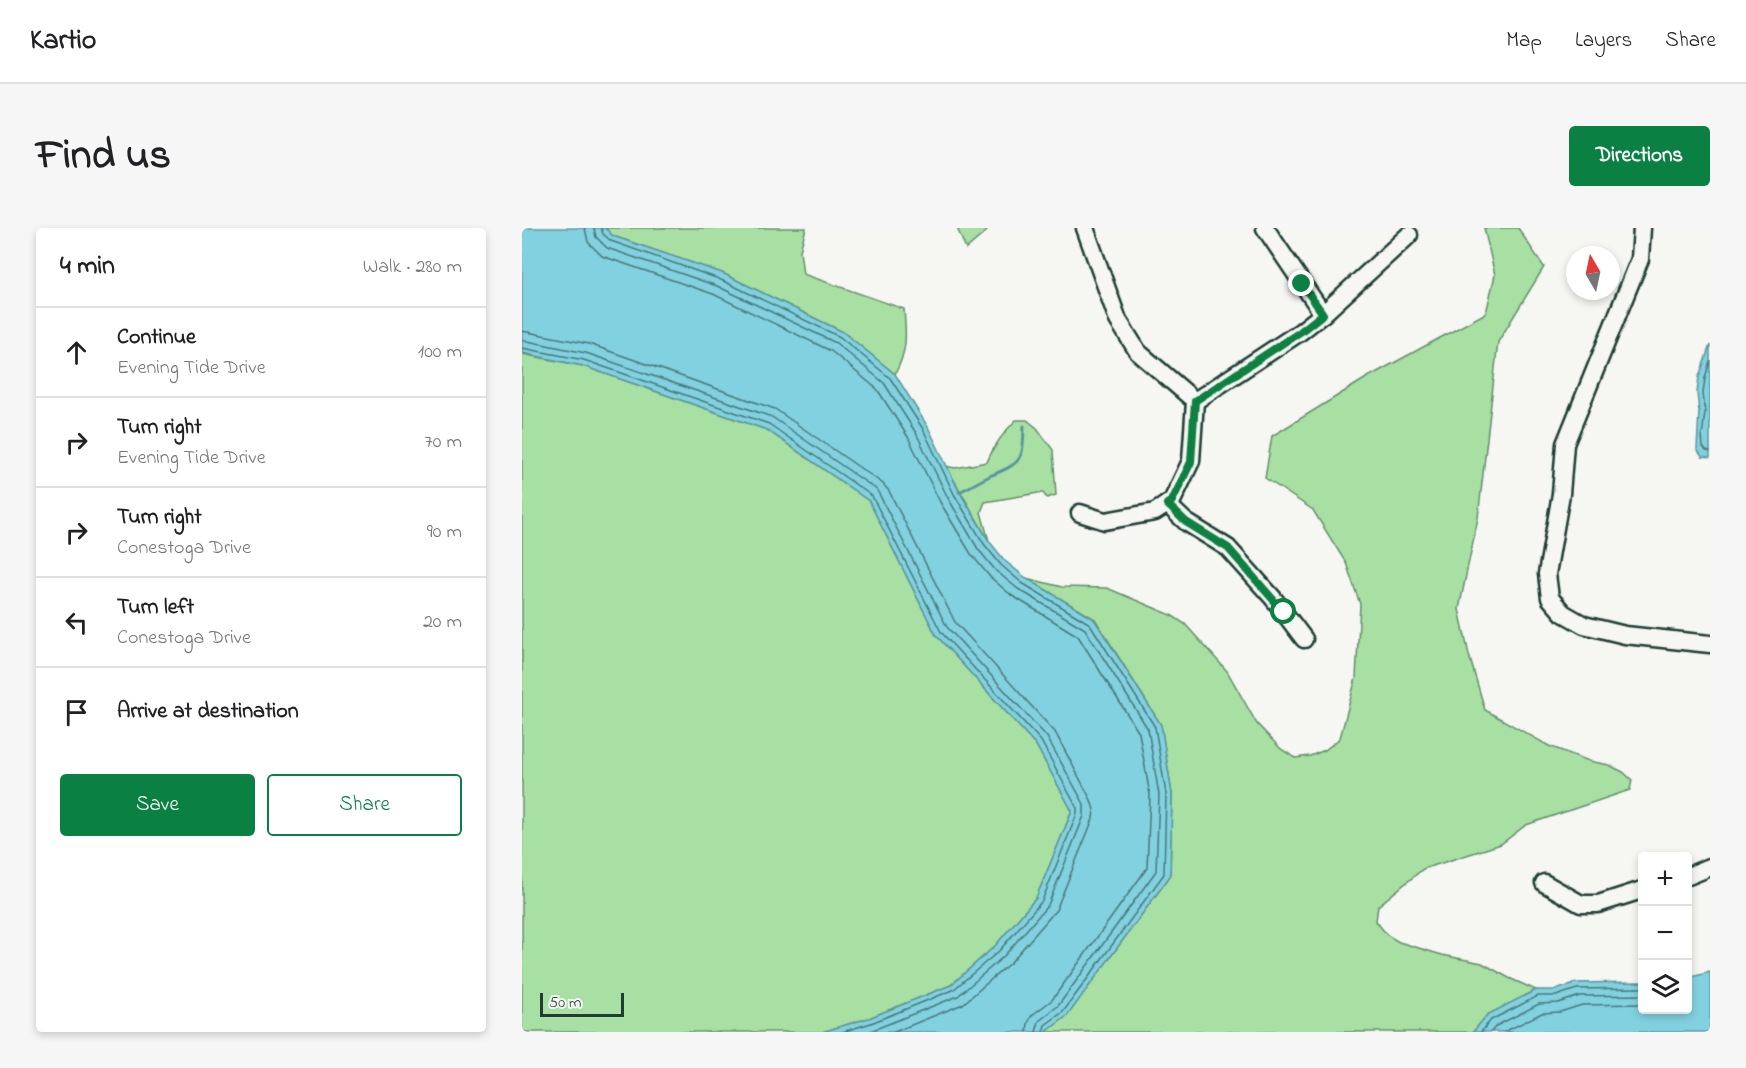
<!DOCTYPE html>
<html lang="en">
<head>
<meta charset="utf-8">
<style>
  :root { --surface:#fff; --page:#f6f6f6; --text:#202124; --muted:#757577; --line:#e0e0e0; --accent:#0b8043 }
  body { margin:0; font-family:"Indie Flower",sans-serif; background:var(--page); color:var(--text) }
  .controls { position:absolute; right:18px; bottom:18px; display:grid; overflow:hidden; border-radius:6px; box-shadow:0 3px 9px #0003 }
  .controls button { width:54px; height:54px; display:grid; place-items:center; padding:0; border:0; border-bottom:2px solid var(--line); background:var(--surface); color:var(--text); font:30px sans-serif }
  .compass { position:absolute; left:1044px; top:18px; width:54px; height:54px; border-radius:50%; background:var(--surface); box-shadow:0 3px 9px #0003; rotate:351deg }
  .scale { position:absolute; left:18px; bottom:15px; width:84px; box-sizing:border-box; padding-left:6px; border:3px solid #1f3d34; border-top:0; font-size:16px; line-height:21px; white-space:nowrap; color:#1f3d34; -webkit-text-stroke:4px #f6f6f2; paint-order:stroke }
  .stop { position:absolute; width:18px; height:18px; margin:-14px; border:4px solid #0b8043; border-radius:50%; background:#fff }
  .stop.end { background:#0b8043; border-color:#fff; box-shadow:0 2px 6px #0008 }
  .list { margin:0; padding:0; list-style:none }
  h2 { display:flex; justify-content:space-between; align-items:center; height:78px; margin:0; padding:0 24px; font-size:26px }
  h2 small { font-size:20px; font-weight:400; color:var(--muted) }
  .list li { display:grid; grid-template-columns:39px 1fr auto; gap:18px; align-items:center; box-sizing:border-box; height:90px; padding:0 24px; border-top:2px solid var(--line) }
  .list b { display:block; font-size:22px; white-space:nowrap }
  .list p { margin:0; font-size:20px; white-space:nowrap; color:var(--muted) }
  .list em { font-size:20px; font-style:normal; color:var(--muted) }
  .actions { display:flex; gap:12px; padding:18px 24px }
  .actions a { flex:1; padding:14px 0; border:2px solid var(--accent); border-radius:6px; text-align:center; font-size:21px; color:var(--accent) }
  .actions .main { background:var(--accent); color:#fff }
  .icon { flex:none; width:33px; height:33px; fill:none; stroke:currentColor; stroke-width:2; stroke-linecap:round; stroke-linejoin:round }
  .map { position:relative; flex:none; width:1188px; height:804px; overflow:hidden; border-radius:6px }
  header { display:flex; align-items:center; gap:36px; box-sizing:border-box; height:84px; padding:0 30px; background:var(--surface); border-bottom:2px solid var(--line) }
  header strong { font-size:28px }
  nav { display:flex; gap:33px; margin-inline-start:auto; font-size:21px }
  .intro { display:flex; align-items:center; justify-content:space-between; box-sizing:border-box; height:144px; padding:0 36px }
  h1 { margin:0; font-size:42px }
  .button { padding:15px 27px; border-radius:6px; background:var(--accent); color:#fff; font-size:21px; font-weight:700 }
  main { display:flex; gap:36px; padding:0 36px }
  aside { flex:1; background:var(--surface); border-radius:6px; box-shadow:0 3px 9px #0003 }
  .map>svg:first-child { display:block }
  .green { fill:#a8dfa3; stroke:#648e6c; stroke-width:1.5 }
  .water { fill:#82d1e0; stroke:#5a969b; stroke-width:1.5 }
  .lines { fill:none; stroke-linecap:round; stroke-linejoin:round }
  .shore { stroke:#477879; stroke-width:1.5 }
  .stream { stroke:#5a969b; stroke-width:3 }
  .minor-casing { stroke:#1f3d34; stroke-width:21 }
  .minor { stroke:#f6f6f2; stroke-width:16 }
  .route { stroke:#0b8043; stroke-width:8 }
</style>
</head>
<body>
<header>
<strong>Kartio</strong>
<nav><a>Map</a><a>Layers</a><a>Share</a></nav>
</header>
<div class="intro"><h1>Find us</h1><a class="button">Directions</a></div>
<main>
<aside>
<h2>4 min<small>Walk · 280 m</small></h2>
<ul class="list">
<li><svg class="icon" aria-label="ahead" viewBox="0 0 24 24"><path d="M12 20V5M6 11l6-6 6 6"/></svg><div><b>Continue</b><p>Evening Tide Drive</p></div><em>100 m</em></li>
<li><svg class="icon" aria-label="right" viewBox="0 0 24 24"><path d="M7 20v-9h11M14 6l5 5-5 5"/></svg><div><b>Turn right</b><p>Evening Tide Drive</p></div><em>70 m</em></li>
<li><svg class="icon" aria-label="right" viewBox="0 0 24 24"><path d="M7 20v-9h11M14 6l5 5-5 5"/></svg><div><b>Turn right</b><p>Conestoga Drive</p></div><em>90 m</em></li>
<li><svg class="icon" aria-label="left" viewBox="0 0 24 24"><path d="M17 20v-9H6M10 6l-5 5 5 5"/></svg><div><b>Turn left</b><p>Conestoga Drive</p></div><em>20 m</em></li>
<li><svg class="icon" aria-label="arrive" viewBox="0 0 24 24"><path d="M6 21V4h12l-3 4 3 4H6"/></svg><div><b>Arrive at destination</b></div></li>
</ul>
<div class="actions"><a class="main">Save</a><a>Share</a></div>
</aside>
<div class="map">
<svg width="1188" height="804" viewBox="0 0 1188 804">
  <rect width="100%" height="100%" fill="#f6f6f2"/>
  <filter id="ink" filterUnits="userSpaceOnUse"><feTurbulence type="fractalNoise" baseFrequency=".0167" numOctaves="2"/><feDisplacementMap in="SourceGraphic" scale="12" xChannelSelector="R" yChannelSelector="G"/><feConvolveMatrix kernelMatrix="1 2 1 2 8 2 1 2 1" color-interpolation-filters="sRGB"/></filter>
  <g filter="url(#ink)">
    <g class="green">
      <path d="M 83,0 L 284,0 L 278,23 L 281,46 L 382,81 C 384,108 386,121 373,146 L 321,104 L 200,45 L 91,8 Z"/>
      <polygon points="435,0 464,0 465,3 444,21"/>
      <polygon points="962,0 996,0 1022,39 976,114 956,290 937,381 947,427 963,482 1027,518 1067,533 1087,537 1101,544 1110,552 1108,562 1004,597 979,616 901,641 856,678 854,693 865,707 877,714 920,727 960,735 987,750 1014,762 965,787 951,804 524,804 545,788 648,648 650,566 639,497 573,391 504,350 540,359 585,360 649,387 663,396 705,443 735,496 759,521 773,530 788,528 803,522 818,510 834,450 838,376 824,335 791,282 743,250 750,208 846,149 964,85 973,47"/>
      <polygon points="0,126 61,138 245,202 347,273 414,407 514,517 550,583 514,670 473,718 429,757 347,790 300,804 0,804"/>
      <path d="M 494,192 L 505,192 L 515,200 L 531,222 L 534,267 L 525,270 L 521,265 L 516,265 L 463,274 L 459,284 L 467,313 L 424,238 L 433,240 L 465,234 C 472,217 481,205 494,192 Z"/>
    </g>
    <g class="water">
      <polygon points="0,0 83,0 91,8 200,45 321,104 373,146 406,199 437,263 467,313 483,333 504,350 572,391 639,497 650,566 648,648 545,788 524,804 300,804 347,790 429,757 473,718 514,670 550,583 514,517 414,407 347,273 245,202 61,138 0,125"/>
      <polygon points="1188,117 1188,230 1180,229 1175,221 1177,183 1175,165 1177,149"/>
      <polygon points="1188,744 1188,804 951,804 965,787 1014,762 1033,762 1050,757 1051,755 1120,754 1120,782 1166,782 1166,750"/>
    </g>
    <g class="lines">
      <g class="shore">
        <polyline points="63,0 66,14 80,28 191,66 309,123 355,161 386,209 418,274 449,326 468,349 489,367 556,408 617,505 628,567 625,640 530,772 510,787 506,795 505,804"/>
        <polyline points="72,0 74,9 85,20 195,58 314,115 362,155 394,205 426,270 456,321 474,343 496,361 563,401 626,501 637,567 634,643 536,778 517,793 514,804"/>
        <polyline points="79,0 81,6 89,13 197,51 318,109 368,150 401,201 432,266 462,316 479,337 500,355 568,396 633,499 644,566 642,646 541,784 523,797 521,804"/>
        <polyline points="0,103 67,116 253,181 360,255 367,263 433,394 533,504 569,572 572,582 571,591 534,682 489,734 441,776 372,804"/>
        <polyline points="0,112 64,125 250,189 355,262 425,399 525,509 562,576 562,588 526,677 482,728 436,768 346,804"/>
        <polyline points="0,120 62,132 247,196 350,268 419,404 519,513 555,580 555,586 520,673 477,723 431,762 349,795 320,804"/>
        <polyline points="1188,133 1183,150 1181,165 1183,184 1180,208 1181,219 1184,223 1188,224"/>
        <polyline points="959,804 969,792 1016,768 1034,768 1055,761 1120,760"/>
        <polyline points="969,804 974,798 1017,776 1036,775 1058,768 1120,767"/>
        <polyline points="982,804 1020,785 1038,784 1060,777 1120,776"/>
      </g>
      <path class="stream" d="M 437,264 C 448,259 457,253 468,248 C 500,234 501,234 502,198"/>
      <defs>
        <g id="minor">
          <polyline points="563,0 596,92 616,124 673,173"/>
          <polyline points="1120,0 1118,31 1043,216 1039,266 1025,346 1028,370 1041,385 1062,397 1103,407 1188,416"/>
          <polyline points="801,86 887,7"/>
          <polyline points="673,173 778,104 801,86 743,0"/>
          <polyline points="645,276 664,294 706,320 751,370 782,411"/>
          <polyline points="558,285 583,293 633,284 650,273 669,233 673,173"/>
          <polyline points="1166,648 1188,639"/>
          <polyline points="1022,655 1059,676 1076,676 1120,662"/>
        </g>
      </defs>
      <use href="#minor" class="minor-casing"/>
      <use href="#minor" class="minor"/>
    </g>
  </g>
  <g class="lines" filter="url(#ink)">
    <polyline class="route" points="762,384 706,320 664,294 645,276 650,273 669,234 673,173 778,104 801,86 780,56"/>
  </g>
</svg>
<div class="controls">
<button>+</button>
<button>−</button>
<button><svg class="icon" aria-label="layers" viewBox="0 0 24 24"><path d="M12 4l9 5-9 5-9-5zM3 14l9 5 9-5"/></svg></button>
</div>
<svg class="compass" viewBox="-18 -18 36 36"><path d="M0-13l5 13h-10z" fill="#e53935"/><path d="M0 13l5-13h-10z" fill="#757577"/></svg>
<div class="scale">50 m</div>
<div class="stop" style="left:762px;top:384px"></div>
<div class="stop end" style="left:780px;top:56px"></div>
</div>
</main>
</body>
</html>
